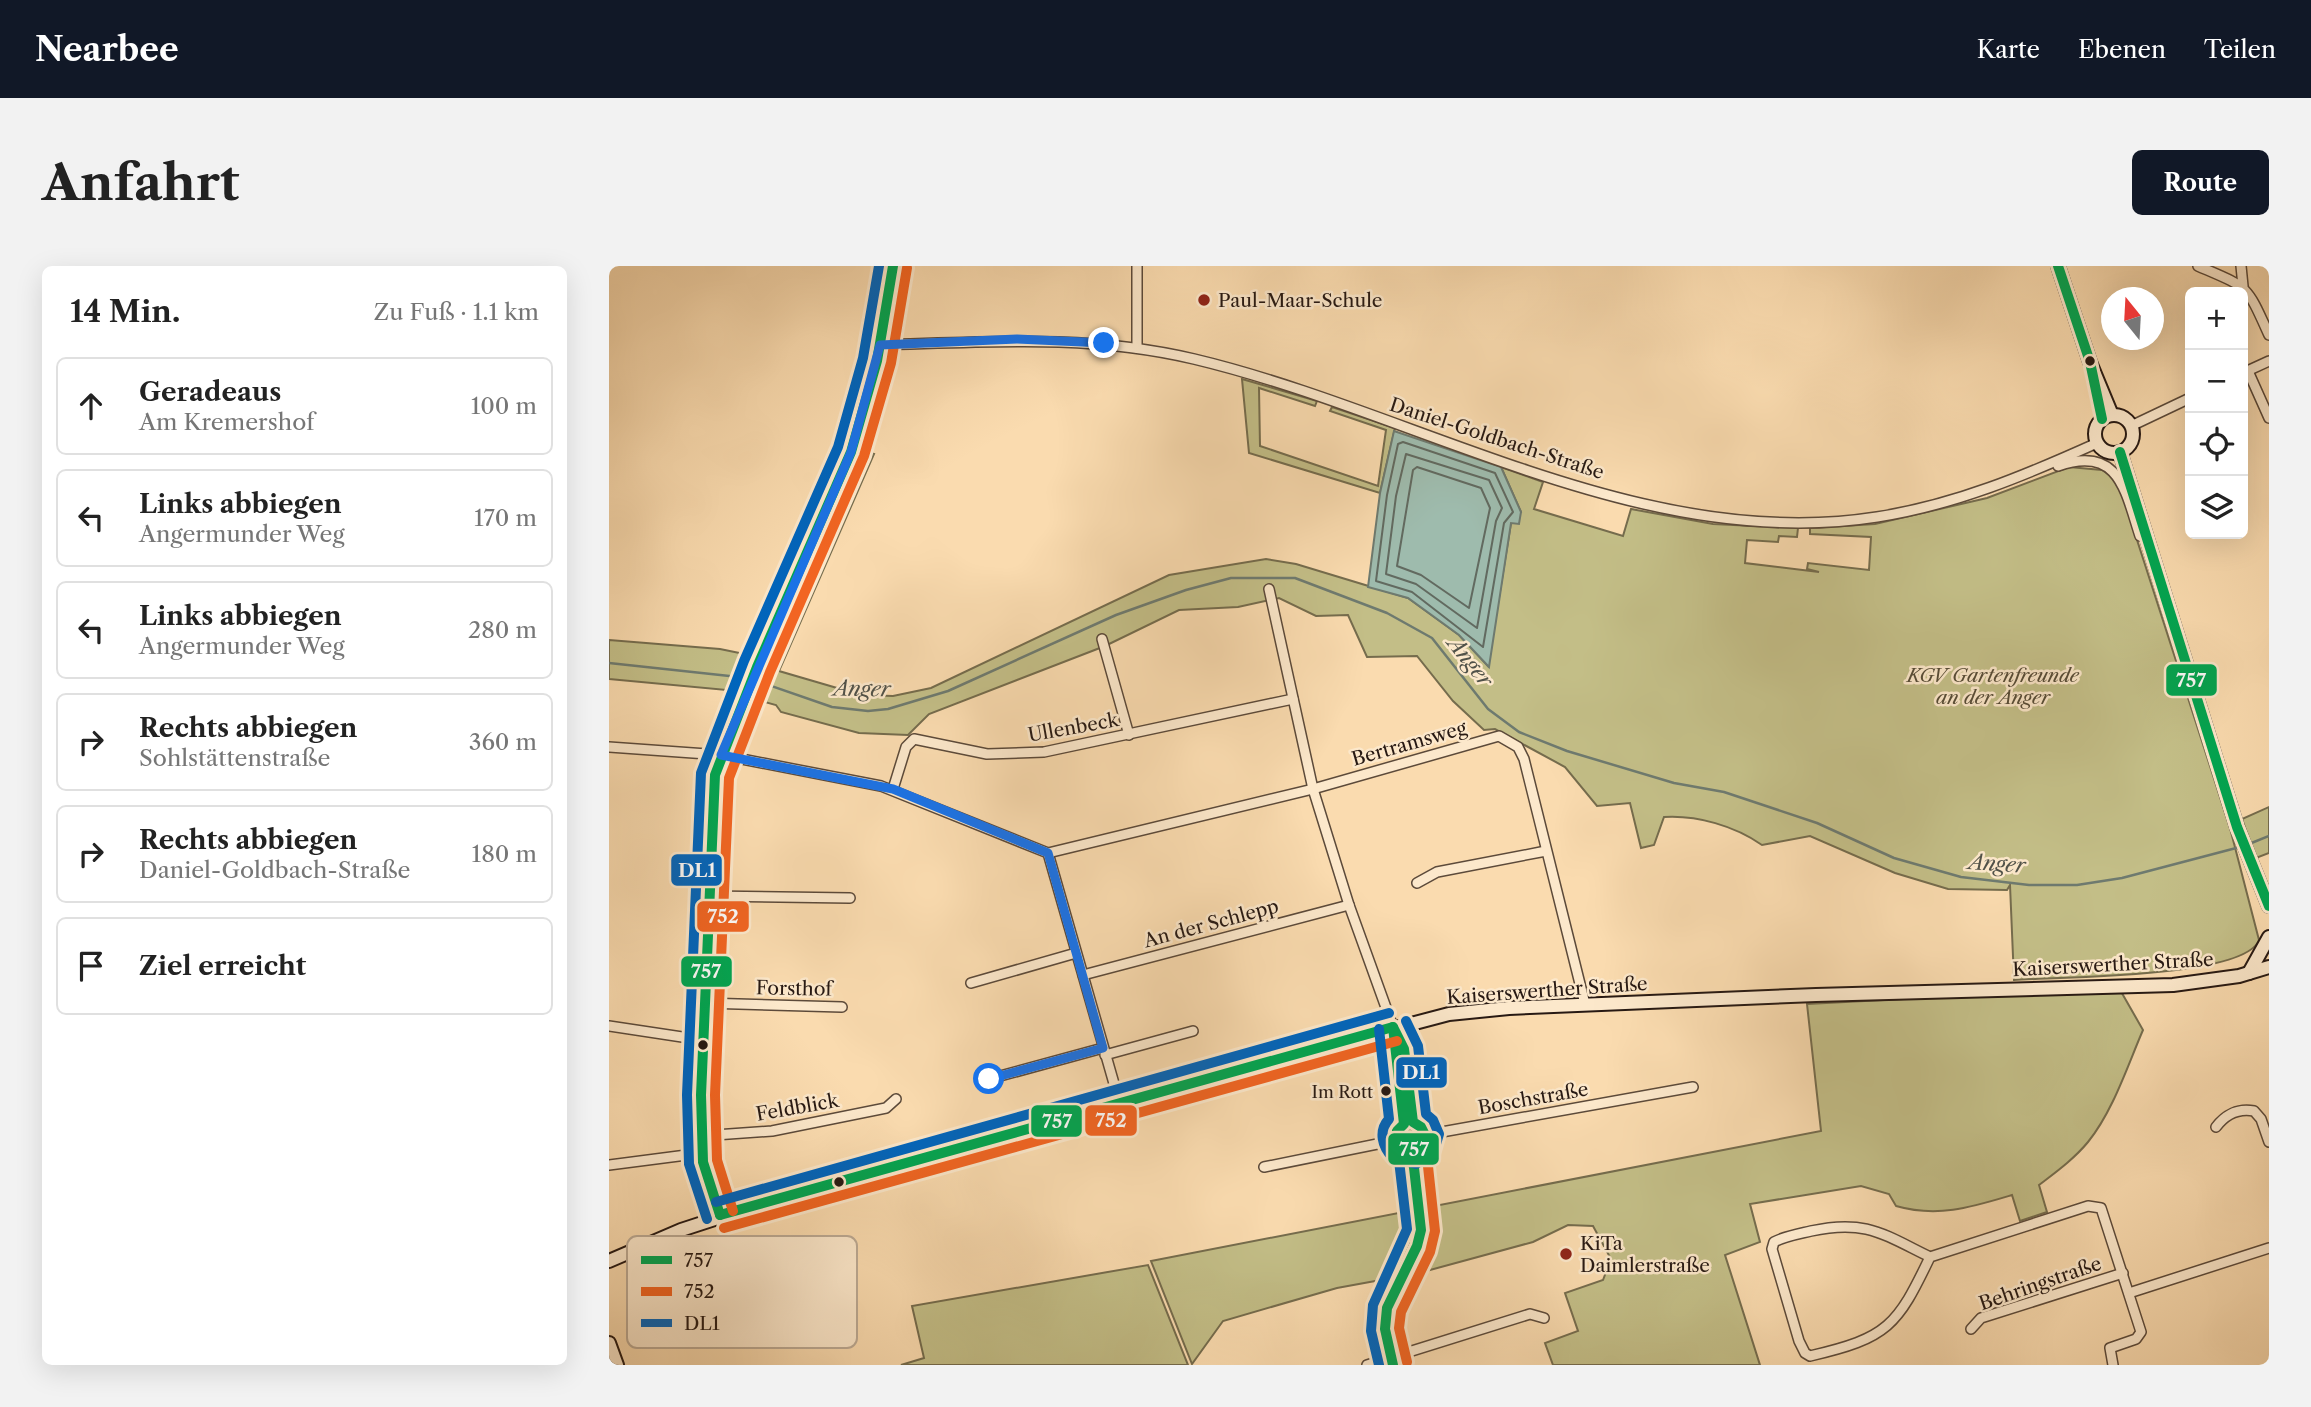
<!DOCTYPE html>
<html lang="de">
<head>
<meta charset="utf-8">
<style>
  :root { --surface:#fff; --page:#f2f2f2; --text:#222; --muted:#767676; --line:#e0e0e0; --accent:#111827 }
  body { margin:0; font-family:"Libre Caslon Text",serif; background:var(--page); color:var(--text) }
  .controls { position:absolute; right:21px; top:21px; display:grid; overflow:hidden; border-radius:10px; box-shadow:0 7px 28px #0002 }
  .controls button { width:63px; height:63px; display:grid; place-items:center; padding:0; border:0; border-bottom:2px solid var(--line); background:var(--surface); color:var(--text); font:35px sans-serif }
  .compass { position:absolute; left:1492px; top:21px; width:63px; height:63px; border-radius:50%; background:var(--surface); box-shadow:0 7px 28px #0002; rotate:342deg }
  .stop { position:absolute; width:21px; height:21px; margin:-16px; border:5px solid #1a73e8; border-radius:50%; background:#fff }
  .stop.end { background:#1a73e8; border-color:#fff; box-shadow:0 2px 7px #0008 }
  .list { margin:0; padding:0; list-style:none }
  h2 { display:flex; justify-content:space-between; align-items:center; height:91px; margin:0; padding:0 28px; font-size:30px }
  h2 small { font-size:23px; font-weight:400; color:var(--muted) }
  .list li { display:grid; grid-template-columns:46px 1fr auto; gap:21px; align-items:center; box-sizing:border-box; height:98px; margin:0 14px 14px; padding:0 14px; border:2px solid var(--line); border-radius:10px }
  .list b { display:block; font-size:26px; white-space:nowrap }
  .list p { margin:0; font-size:23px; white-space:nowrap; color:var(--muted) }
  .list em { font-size:23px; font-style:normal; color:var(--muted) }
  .icon { flex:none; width:38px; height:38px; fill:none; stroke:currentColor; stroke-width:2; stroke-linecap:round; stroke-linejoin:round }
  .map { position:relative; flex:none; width:1660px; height:1099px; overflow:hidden; border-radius:10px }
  header { display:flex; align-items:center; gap:42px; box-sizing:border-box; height:98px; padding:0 35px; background:var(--accent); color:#fff }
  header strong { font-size:33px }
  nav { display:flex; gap:38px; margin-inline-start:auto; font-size:24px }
  .intro { display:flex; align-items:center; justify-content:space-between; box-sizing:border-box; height:168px; padding:0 42px }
  h1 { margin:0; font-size:49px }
  .button { padding:18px 32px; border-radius:10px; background:var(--accent); color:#fff; font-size:24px; font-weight:700 }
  main { display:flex; gap:42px; padding:0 42px }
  aside { flex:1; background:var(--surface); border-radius:10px; box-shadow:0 7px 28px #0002 }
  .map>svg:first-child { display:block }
  .green { fill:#c3be87; stroke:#756c4d; stroke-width:2 }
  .water { fill:#9ebbad; stroke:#6e7a6f; stroke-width:2 }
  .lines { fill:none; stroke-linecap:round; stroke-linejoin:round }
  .shore { stroke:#626a60; stroke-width:2 }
  .stream { stroke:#6e7a6f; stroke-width:2.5 }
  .street-casing { stroke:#5c4a3a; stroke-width:12 }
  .secondary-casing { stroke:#271913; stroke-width:16 }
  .street { stroke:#fce8cb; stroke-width:9 }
  .secondary { stroke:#fce8cb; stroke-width:12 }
  .bus-1-casing { stroke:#fce8cb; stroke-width:16 }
  .bus-2-casing { stroke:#fce8cb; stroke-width:16 }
  .bus-3-casing { stroke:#fce8cb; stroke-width:16 }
  .bus-1 { stroke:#00a651; stroke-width:10 }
  .bus-2 { stroke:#f26522; stroke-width:10 }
  .bus-3 { stroke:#0065bd; stroke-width:10 }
  .route { stroke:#1a73e8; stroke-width:9 }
  .poi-dot { fill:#8f2418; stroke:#fce8cb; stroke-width:2.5 }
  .bus-dot { fill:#271913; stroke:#fce8cb; stroke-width:2.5 }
  .labels { text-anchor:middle; stroke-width:5; stroke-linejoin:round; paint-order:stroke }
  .bus-label { font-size:17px; fill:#271913; stroke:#fce8cb; text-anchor:end }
  .poi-label { font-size:19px; fill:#271913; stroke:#fce8cb; text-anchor:start }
  .street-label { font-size:19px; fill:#271913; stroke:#fce8cb }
  .park-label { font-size:19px; font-style:italic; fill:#564b36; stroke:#fce8cb }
  .water-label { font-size:21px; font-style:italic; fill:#515249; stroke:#fce8cb }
  .key { fill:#fce8cb; stroke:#bcaa94; stroke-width:2 }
  .key-label { font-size:19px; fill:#271913 }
  .line-badge { stroke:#fce8cb; stroke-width:2.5 }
  .badge-label { font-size:19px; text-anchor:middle; font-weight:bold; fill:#fff }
</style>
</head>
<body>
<header>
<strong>Nearbee</strong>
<nav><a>Karte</a><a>Ebenen</a><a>Teilen</a></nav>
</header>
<div class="intro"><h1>Anfahrt</h1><a class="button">Route</a></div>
<main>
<aside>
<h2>14 Min.<small>Zu Fuß · 1.1 km</small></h2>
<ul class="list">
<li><svg class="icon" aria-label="ahead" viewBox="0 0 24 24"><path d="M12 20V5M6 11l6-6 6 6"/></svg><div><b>Geradeaus</b><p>Am Kremershof</p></div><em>100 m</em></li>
<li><svg class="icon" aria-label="left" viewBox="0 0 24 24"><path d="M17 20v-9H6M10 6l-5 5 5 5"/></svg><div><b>Links abbiegen</b><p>Angermunder Weg</p></div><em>170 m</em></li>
<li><svg class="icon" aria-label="left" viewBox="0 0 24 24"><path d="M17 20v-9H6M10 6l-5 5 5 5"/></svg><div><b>Links abbiegen</b><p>Angermunder Weg</p></div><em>280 m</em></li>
<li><svg class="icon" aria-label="right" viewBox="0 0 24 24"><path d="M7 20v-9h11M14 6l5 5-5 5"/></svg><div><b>Rechts abbiegen</b><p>Sohlstättenstraße</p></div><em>360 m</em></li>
<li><svg class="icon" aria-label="right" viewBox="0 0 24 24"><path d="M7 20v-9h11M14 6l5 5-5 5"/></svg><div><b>Rechts abbiegen</b><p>Daniel-Goldbach-Straße</p></div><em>180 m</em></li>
<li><svg class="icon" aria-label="arrive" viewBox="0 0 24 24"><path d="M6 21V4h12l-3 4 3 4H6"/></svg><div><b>Ziel erreicht</b></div></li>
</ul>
</aside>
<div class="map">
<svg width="1660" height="1099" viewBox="0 0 1660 1099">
  <rect width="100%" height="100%" fill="#fadbaf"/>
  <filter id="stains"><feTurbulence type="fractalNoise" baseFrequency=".00286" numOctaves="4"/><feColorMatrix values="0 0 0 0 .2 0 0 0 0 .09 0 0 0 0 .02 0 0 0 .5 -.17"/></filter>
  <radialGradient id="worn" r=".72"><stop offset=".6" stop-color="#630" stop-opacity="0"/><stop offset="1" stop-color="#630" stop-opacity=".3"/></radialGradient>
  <g class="green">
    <polygon points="633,113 708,135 706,140 650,122 651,180 769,220 777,164 721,145 723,141 786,162 771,227 640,187"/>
    <path d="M 251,184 L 265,188 L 170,405 L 252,429 L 284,430 L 322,422 L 560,309 L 657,293 L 687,298 L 799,332 L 850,369 L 879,400 L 902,257 L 912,246 L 892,201 L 934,216 L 925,243 L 1014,270 L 1022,243 L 1104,258 L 1189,262 L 1188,271 L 1170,270 L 1169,276 L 1138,274 L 1136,297 L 1210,306 L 1198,303 L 1199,297 L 1260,304 L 1262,271 L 1201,268 L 1201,262 L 1266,258 L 1378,232 L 1460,201 L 1493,204 L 1509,215 L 1621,562 L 1650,674 C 1636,712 1447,711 1405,714 L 1401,619 L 1398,624 L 1339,623 L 1286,607 L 1201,570 L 1153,579 C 1126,560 1088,549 1055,551 L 1045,579 L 1032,582 L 1021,537 L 988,540 L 956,501 L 886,463 L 875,464 L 844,435 L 808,390 L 758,391 L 739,349 L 707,350 L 670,332 L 629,341 L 570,344 L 496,380 L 320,448 L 299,469 L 250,467 L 172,446 L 167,439 L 145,433 Z"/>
    <polygon points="0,374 111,383 145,390 128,425 0,413"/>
    <polygon points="1660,541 1660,587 1647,592 1633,553"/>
    <path d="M 1510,722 L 1534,764 C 1518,801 1504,845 1479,876 C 1465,893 1447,906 1430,919 L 1438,946 L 1411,955 L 1403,929 C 1363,941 1329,952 1287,940 L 1280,928 L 1252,920 L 1141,938 L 1151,976 L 1116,989 L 1151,1099 L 944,1099 L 936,1077 L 969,1065 L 956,1027 L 994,1014 L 1002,993 L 984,960 L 959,959 L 924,976 L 810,1007 L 728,1022 L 614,1055 L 583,1098 L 542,995 L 1212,865 L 1198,738 Z"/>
    <polygon points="539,999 579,1099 292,1099 315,1092 303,1040"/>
  </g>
  <polygon class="water" points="785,165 892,201 912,246 910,258 902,257 880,401 850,369 799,332 759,321 771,227"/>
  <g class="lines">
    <g class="shore">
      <polygon points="794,176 886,207 904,246 895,257 874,381 803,326 767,315 778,229 789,178"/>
      <polygon points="797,188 880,214 893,242 887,255 868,362 807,318 777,308 787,230"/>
      <polygon points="808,201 872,222 881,242 860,342 812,309 788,300 804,204"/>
    </g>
    <g class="stream">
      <polyline points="0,397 139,412"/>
      <polyline points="148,415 223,441 259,445 279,443 339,425 507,349 577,324 622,312 686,312 778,347 823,372 879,443 910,466 958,485 1065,517 1115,526 1208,557 1285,592 1352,611 1420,619 1468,619 1513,612 1631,581"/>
      <polyline points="1640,578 1660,570"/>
    </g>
    <defs>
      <g id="street">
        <polyline points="528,0 528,82"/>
        <path d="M 1589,0 C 1640,22 1637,18 1660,69"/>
        <polyline points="1632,0 1634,20"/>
        <path d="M 271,79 C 379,76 479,68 585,93 C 808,146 1033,288 1268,251 C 1346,239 1417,209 1488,177"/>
        <polyline points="1639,105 1660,152"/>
        <polyline points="1636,106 1660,95"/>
        <polyline points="1522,160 1581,132"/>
        <path d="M 1449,200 C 1510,179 1516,224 1531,270"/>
        <polyline points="660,323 704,523 740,639 784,761"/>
        <polyline points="493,373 520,469"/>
        <polyline points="0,481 112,489 272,520 439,587 510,835"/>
        <polyline points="284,523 297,481 305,473 378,488 435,486 684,433"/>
        <polyline points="439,587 704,523 890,470 909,481 915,493 976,738"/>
        <polyline points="808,617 828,606 937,585"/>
        <polyline points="98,630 241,632"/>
        <polyline points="474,709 740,639"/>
        <polyline points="362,717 467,687"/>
        <polyline points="95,737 233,741"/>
        <polyline points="0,760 93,774"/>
        <polyline points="496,789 584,765"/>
        <polyline points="380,813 494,782"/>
        <path d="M 1607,861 C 1616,849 1629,842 1645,845 L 1652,853 L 1660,876"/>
        <polyline points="816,869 1084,821"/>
        <polyline points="92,870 163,865 277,842 287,833"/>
        <polyline points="0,899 93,887"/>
        <polyline points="655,901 788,874"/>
        <path d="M 1321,991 C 1288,1060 1279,1072 1201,1090 L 1196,1087 L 1190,1075 L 1163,983 L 1165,976 C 1176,970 1189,968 1202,965 C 1256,953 1274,968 1321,991 L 1479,940 L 1492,942 L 1532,1066 L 1527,1073 L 1501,1082 L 1504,1099"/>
        <polyline points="1520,1027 1660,982"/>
        <polyline points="1362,1063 1372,1052 1514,1007"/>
        <polyline points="758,1099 921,1048 935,1052"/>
      </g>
      <g id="secondary">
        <polyline points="1449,0 1481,96 1503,149"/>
        <circle cx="1505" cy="168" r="19"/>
        <polyline points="1511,186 1628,561 1660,640"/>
        <polyline points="1640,707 1660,671"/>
        <polyline points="784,761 795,783 804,856"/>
        <polyline points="785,769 795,858"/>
        <circle cx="801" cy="870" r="14"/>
        <polyline points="111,949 94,896 92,829 106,509 148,401 242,186 268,95 284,0"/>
        <polyline points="0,995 72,964 182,928 510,835 840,748 900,742 1207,729 1564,719 1630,710 1660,701"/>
        <polyline points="0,1077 8,1099"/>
        <polyline points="784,1099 776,1063 778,1042 808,980 812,964 803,884"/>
      </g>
    </defs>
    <use href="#street" class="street-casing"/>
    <use href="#secondary" class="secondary-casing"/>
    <use href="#street" class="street"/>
    <use href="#secondary" class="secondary"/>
    <defs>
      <g id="bus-1">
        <polyline points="1449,0 1481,96 1493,153"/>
        <polyline points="1511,186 1628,561 1660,640"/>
        <polygon points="784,761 795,783 804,856 812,861 816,869 813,879 803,884 792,880 788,865 795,858"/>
        <polyline points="111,949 94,896 92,829 106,509 148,401 242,186 268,95 284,0"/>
        <polyline points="111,949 784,761"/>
        <polyline points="784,1099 776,1063 778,1042 808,980 812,964 803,884"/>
      </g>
      <g id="bus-2">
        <polyline points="124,945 108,894 106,829 120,512 161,406 255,190 282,97 298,2"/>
        <polyline points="115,962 788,775"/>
        <polyline points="798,1096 790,1062 792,1046 821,986 826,965 817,882"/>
      </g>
      <g id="bus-3">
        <path d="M 770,763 L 780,853 C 769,865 773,881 784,892 L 807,898 L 824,888 L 830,868 L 824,854 L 817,848 L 809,780 L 797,755"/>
        <polyline points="107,936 780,747"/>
        <polyline points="98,953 80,898 78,829 92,507 135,395 229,181 254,92 270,0"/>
        <polyline points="770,1099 762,1065 764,1039 798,963 789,886"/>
      </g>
    </defs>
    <use href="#bus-1" class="bus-1-casing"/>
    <use href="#bus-2" class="bus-2-casing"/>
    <use href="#bus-3" class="bus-3-casing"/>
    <use href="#bus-1" class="bus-1"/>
    <use href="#bus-2" class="bus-2"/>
    <use href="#bus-3" class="bus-3"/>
  </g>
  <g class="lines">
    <polyline class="route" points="380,813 494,782 439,587 284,523 112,489 242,186 271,79 408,73 495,77"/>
  </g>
  <g class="poi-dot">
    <circle cx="595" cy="34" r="7"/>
    <circle cx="957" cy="988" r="7"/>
  </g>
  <g class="bus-dot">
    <circle cx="1481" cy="95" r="6"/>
    <circle cx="94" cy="779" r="6"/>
    <circle cx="777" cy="825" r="6"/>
    <circle cx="230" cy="916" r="6"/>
  </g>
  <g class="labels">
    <g class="bus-label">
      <text x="764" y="832">Im Rott</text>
    </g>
    <g class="poi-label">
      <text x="609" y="41">Paul-Maar-Schule</text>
      <text x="971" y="984">KiTa<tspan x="971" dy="22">Daimlerstraße</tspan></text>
    </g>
    <g class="street-label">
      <text transform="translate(888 172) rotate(18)" y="7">Daniel-Goldbach-Straße</text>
      <text transform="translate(464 461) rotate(-10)" y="7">Ullenbeck</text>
      <text transform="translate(800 477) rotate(-16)" y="7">Bertramsweg</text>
      <text transform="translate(602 657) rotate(-15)" y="7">An der Schlepp</text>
      <text transform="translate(1504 698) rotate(-3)" y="7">Kaiserswerther Straße</text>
      <text transform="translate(185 722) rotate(1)" y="7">Forsthof</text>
      <text transform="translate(938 724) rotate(-4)" y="7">Kaiserswerther Straße</text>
      <text transform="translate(924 832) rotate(-10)" y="7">Boschstraße</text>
      <text transform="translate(188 841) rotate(-10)" y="7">Feldblick</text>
      <text transform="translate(1431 1017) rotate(-19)" y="7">Behringstraße</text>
    </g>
    <g class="park-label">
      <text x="1384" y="416">KGV Gartenfreunde<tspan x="1384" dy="22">an der Anger</tspan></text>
    </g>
    <g class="water-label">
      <text transform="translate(861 396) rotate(51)" y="7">Anger</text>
      <text transform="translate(253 423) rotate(1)" y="7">Anger</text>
      <text transform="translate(1388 598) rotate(4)" y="7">Anger</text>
    </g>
  </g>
  <rect x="18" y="970" width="230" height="112" rx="10" class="key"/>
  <rect x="32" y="990" width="31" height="8" fill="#00a651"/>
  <rect x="32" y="1021" width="31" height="9" fill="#f26522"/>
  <rect x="32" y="1053" width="31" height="8" fill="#0065bd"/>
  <g class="key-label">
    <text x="75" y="1001">757</text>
    <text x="75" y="1032">752</text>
    <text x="75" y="1064">DL1</text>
  </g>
  <g class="line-badge">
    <rect x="1556" y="397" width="53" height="34" rx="7" fill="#00a651"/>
    <rect x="61" y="587" width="53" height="34" rx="7" fill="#0065bd"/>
    <rect x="87" y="634" width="54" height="33" rx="7" fill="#f26522"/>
    <rect x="71" y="689" width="53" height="33" rx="7" fill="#00a651"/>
    <rect x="786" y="790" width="53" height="33" rx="7" fill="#0065bd"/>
    <rect x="475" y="838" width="54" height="33" rx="7" fill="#f26522"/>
    <rect x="421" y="838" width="53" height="34" rx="7" fill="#00a651"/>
    <rect x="778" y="866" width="53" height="34" rx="7" fill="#00a651"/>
  </g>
  <g class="badge-label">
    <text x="1582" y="421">757</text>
    <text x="88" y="611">DL1</text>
    <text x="114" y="657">752</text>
    <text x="97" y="712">757</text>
    <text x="812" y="813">DL1</text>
    <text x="502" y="861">752</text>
    <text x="448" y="862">757</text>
    <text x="805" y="890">757</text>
  </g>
  <rect width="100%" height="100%" filter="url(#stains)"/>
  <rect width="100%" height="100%" fill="url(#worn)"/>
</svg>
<div class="controls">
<button>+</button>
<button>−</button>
<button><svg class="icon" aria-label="locate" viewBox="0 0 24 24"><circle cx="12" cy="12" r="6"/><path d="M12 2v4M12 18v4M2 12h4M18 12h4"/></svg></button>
<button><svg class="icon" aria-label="layers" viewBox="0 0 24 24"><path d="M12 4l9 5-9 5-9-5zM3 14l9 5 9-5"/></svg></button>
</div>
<svg class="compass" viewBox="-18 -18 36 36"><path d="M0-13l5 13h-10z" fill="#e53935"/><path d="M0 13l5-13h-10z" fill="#767676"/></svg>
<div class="stop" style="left:380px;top:813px"></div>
<div class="stop end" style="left:495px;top:77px"></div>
</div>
</main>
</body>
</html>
